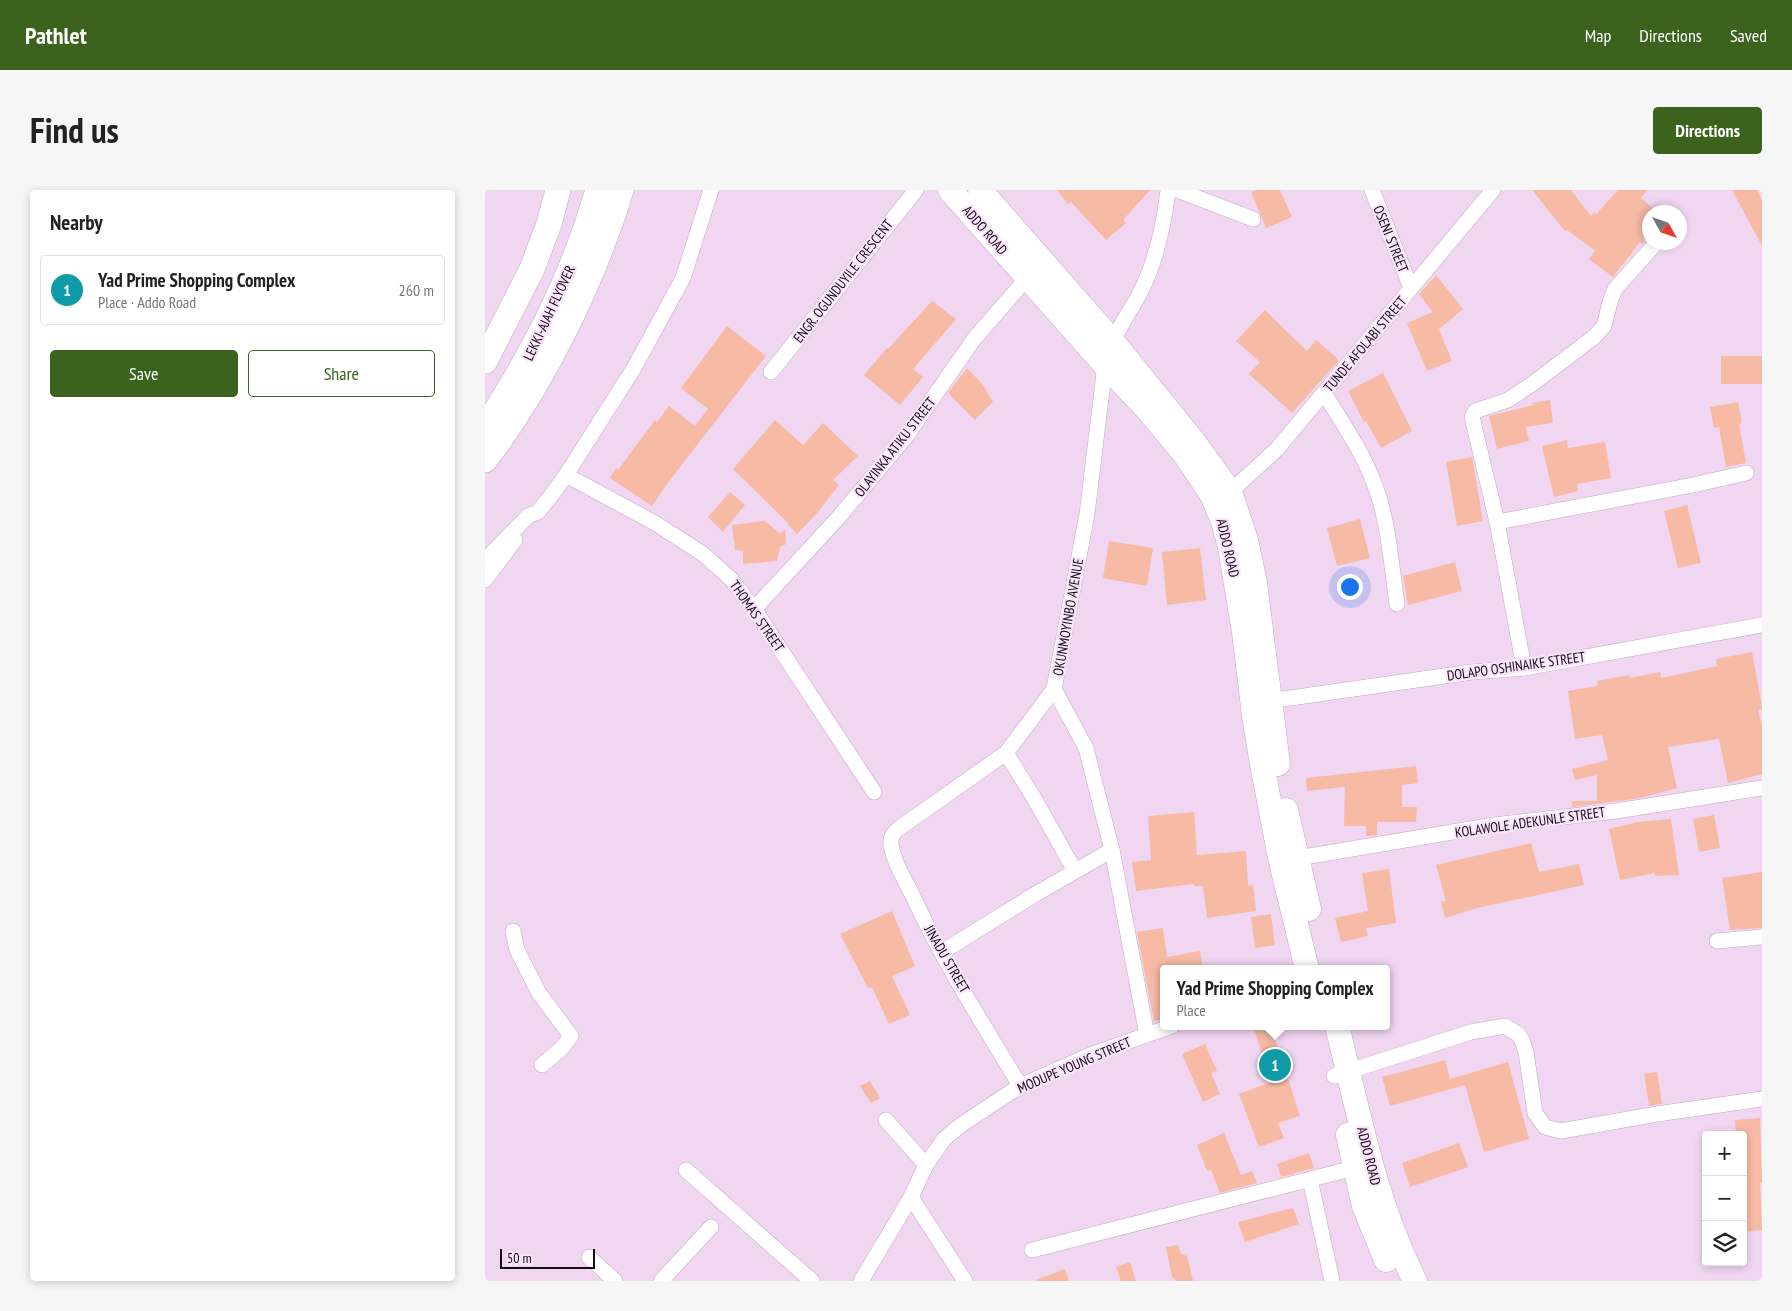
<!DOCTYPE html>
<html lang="en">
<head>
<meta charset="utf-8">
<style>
  :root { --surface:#fff; --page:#f6f6f6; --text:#222; --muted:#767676; --line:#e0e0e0; --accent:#3b631e }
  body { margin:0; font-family:"PT Sans Narrow",sans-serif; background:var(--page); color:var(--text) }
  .controls { position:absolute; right:15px; bottom:15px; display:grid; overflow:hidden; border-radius:5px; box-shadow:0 2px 8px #0003 }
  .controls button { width:45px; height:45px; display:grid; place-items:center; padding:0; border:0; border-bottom:1px solid var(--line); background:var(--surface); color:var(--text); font:25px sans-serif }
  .compass { position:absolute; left:1157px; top:15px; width:45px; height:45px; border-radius:50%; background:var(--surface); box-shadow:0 2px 8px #0003; rotate:130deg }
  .scale { position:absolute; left:15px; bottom:12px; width:95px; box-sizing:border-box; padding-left:5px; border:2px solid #140b14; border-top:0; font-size:14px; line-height:18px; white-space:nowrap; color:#140b14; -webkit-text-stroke:4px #fbe5fc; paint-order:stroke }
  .you { position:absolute; left:864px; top:396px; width:18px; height:18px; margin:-12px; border:4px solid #fff; border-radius:50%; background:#1a73e8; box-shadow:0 0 0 8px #1a73e833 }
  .badge { display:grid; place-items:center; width:32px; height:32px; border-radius:50%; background:var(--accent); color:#fff; font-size:16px; font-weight:700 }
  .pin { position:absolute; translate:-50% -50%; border:2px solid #fff; box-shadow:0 1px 5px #0006 }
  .popup { position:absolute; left:675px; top:775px; width:230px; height:65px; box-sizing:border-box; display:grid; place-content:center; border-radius:5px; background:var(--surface); filter:drop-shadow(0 1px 4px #0005); font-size:16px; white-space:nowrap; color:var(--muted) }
  .popup b { font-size:19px; color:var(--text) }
  .popup::after { content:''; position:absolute; left:50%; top:100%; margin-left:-10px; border:10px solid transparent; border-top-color:var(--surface) }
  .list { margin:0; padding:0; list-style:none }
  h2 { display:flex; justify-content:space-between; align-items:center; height:65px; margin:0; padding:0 20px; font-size:21px }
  h2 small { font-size:16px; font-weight:400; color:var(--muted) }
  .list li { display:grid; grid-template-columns:32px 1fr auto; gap:15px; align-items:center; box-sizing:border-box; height:70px; margin:0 10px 10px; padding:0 10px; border:1px solid var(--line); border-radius:5px }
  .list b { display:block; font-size:19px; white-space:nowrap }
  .list p { margin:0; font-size:16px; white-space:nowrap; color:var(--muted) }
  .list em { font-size:16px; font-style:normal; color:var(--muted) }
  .actions { display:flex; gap:10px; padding:15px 20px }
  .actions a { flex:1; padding:11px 0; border:1px solid var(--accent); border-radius:5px; text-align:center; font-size:18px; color:var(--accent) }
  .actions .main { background:var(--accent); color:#fff }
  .icon { flex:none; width:28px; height:28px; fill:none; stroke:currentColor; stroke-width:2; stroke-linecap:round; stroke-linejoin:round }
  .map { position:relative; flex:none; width:1277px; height:1091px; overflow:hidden; border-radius:5px }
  header { display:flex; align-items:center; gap:30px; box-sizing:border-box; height:70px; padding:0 25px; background:var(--accent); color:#fff }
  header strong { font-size:24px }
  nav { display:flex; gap:28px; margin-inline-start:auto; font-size:18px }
  .intro { display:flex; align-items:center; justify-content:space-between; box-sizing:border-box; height:120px; padding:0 30px }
  h1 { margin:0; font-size:35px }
  .button { padding:12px 22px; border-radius:5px; background:var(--accent); color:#fff; font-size:18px; font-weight:700 }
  main { display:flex; gap:30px; padding:0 30px }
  aside { flex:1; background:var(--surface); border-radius:5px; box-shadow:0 2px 8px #0003 }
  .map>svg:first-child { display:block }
  .building { fill:#f7baa5 }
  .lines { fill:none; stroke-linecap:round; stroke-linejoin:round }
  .minor-casing { stroke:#c3aac5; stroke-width:16 }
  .primary-casing { stroke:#c3aac5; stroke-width:25 }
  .trunk-casing { stroke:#c3aac5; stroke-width:26 }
  .minor { stroke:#fff; stroke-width:15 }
  .primary { stroke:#fff; stroke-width:24 }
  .trunk { stroke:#fff; stroke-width:25 }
  .labels { text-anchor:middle; stroke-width:4.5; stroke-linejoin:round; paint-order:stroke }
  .street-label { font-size:14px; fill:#140b14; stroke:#fbe5fc }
</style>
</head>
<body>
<header>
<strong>Pathlet</strong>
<nav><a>Map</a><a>Directions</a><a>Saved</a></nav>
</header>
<div class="intro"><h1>Find us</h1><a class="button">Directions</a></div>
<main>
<aside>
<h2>Nearby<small></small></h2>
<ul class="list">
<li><span class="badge" style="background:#0f9aa8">1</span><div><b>Yad Prime Shopping Complex</b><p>Place · Addo Road</p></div><em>260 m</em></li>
</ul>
<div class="actions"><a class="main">Save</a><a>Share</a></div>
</aside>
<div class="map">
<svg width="1277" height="1091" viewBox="0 0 1277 1091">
  <rect width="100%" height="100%" fill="#f1d6f2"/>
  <g class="building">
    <polygon points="572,0 665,0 638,30 641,33 621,50 586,12 583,14"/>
    <polygon points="771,0 795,0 807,27 781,38 766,2"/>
    <polygon points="1047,0 1086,0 1106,26 1109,22 1111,24 1133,0 1163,0 1156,8 1172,22 1164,22 1164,45 1157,54 1155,52 1128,87 1104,69 1110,61 1082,40 1080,41"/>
    <polygon points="1247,0 1272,0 1277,10 1277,56"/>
    <polygon points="951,85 978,119 954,139 967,171 942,181 922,133 948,122 934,104"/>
    <polygon points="447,111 471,129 428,179 438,187 415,215 379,185 402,158 403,159"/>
    <polygon points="780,120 822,161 831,150 854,170 807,223 764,184 775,172 751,151"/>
    <polygon points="242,136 281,166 182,294 167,316 125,288 131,278 133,280 170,230 172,232 184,216 210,236 223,219 196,198"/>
    <rect x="1236" y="166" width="41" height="28"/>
    <polygon points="482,178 498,195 508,212 490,230 463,203"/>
    <polygon points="898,183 927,241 896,258 881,231 879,232 863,201"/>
    <polygon points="1065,210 1068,233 1041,237 1044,251 1012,259 1004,226 1048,215 1047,213"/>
    <polygon points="1253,212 1257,233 1254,234 1261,273 1241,277 1234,237 1229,238 1225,217"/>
    <polygon points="290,230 318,255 338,233 373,266 348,290 354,295 333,322 312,344 303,335 304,334 248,279"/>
    <polygon points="1082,250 1083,258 1120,252 1126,288 1092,294 1093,301 1069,307 1057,256"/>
    <polygon points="987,267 998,331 972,336 961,272"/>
    <polygon points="245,302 260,315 238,342 223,327"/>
    <polygon points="1202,315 1216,373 1193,378 1179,321"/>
    <polygon points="875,329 885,368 852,376 842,338"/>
    <polygon points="280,331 295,344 300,339 301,354 295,357 292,371 258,374 258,361 250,360 247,335"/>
    <polygon points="624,351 668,358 662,396 618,388"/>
    <polygon points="715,358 721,410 682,415 677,362"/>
    <polygon points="970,372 977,401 923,415 918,386"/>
    <polygon points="1267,462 1277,517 1277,519 1273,520 1277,535 1277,584 1243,593 1234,549 1183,557 1192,598 1155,608 1087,617 1087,611 1112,611 1112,585 1090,590 1087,579 1123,570 1117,545 1090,549 1083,501 1113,496 1112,491 1144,485 1145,488 1175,482 1176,488 1232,476 1231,469"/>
    <polygon points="931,576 933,593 917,595 917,617 932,617 931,632 892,632 892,645 881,646 881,636 859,636 860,597 822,601 821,588"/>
    <polygon points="709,622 712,665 761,661 763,696 768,695 771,721 722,728 718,696 709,696 709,694 651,701 647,672 666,670 663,626"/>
    <polygon points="1229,625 1235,658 1214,662 1208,629"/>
    <polygon points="1186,629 1194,685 1170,686 1170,683 1135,690 1124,639 1153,632"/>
    <polygon points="1046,653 1054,682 1094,674 1099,695 992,718 960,728 956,712 961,711 951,675"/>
    <polygon points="904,679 911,733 881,738 883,746 856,752 850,728 883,721 877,683"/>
    <polygon points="1277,682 1277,738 1245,740 1237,688"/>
    <polygon points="407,721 430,776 407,786 425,825 404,834 387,797 383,798 355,744"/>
    <polygon points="786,724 790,755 770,758 766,727"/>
    <polygon points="678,738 682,767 715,761 718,779 679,779 679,829 669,831 652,742"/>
    <polygon points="768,836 786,836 815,926 793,933 799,948 774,957 754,904 786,892"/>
    <polygon points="720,854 732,881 726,883 735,904 718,912 697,864"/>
    <polygon points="960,870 965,889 1023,872 1044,949 999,962 980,895 905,916 897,887"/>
    <polygon points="1172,882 1177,914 1164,916 1159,884"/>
    <polygon points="385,891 395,908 386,913 375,896"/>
    <polygon points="1275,928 1277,993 1275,993 1277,1040 1259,1042 1258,945 1251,945 1250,930"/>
    <polygon points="739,943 756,985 767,981 772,993 735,1003 726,980 722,981 712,955"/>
    <polygon points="974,953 983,977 925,997 917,973"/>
    <polygon points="824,963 829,978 796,987 792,974"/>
    <polygon points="808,1018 814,1034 760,1052 753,1032"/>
    <polygon points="693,1055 696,1064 702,1066 708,1091 691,1091 687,1087 681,1057"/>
    <polygon points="645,1072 651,1091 636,1091 631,1077"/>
    <polygon points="580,1079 584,1091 551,1091 551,1090"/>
  </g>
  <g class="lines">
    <defs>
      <g id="minor">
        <polyline points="692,0 768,29"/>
        <polyline points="887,0 926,98"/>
        <path d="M 628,152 C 635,134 647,119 656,101 C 671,71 679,34 683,0"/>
        <polyline points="286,182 431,0"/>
        <path d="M 839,203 C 857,232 877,261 889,293 C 904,331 906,374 912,414"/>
        <polyline points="81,285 170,333 218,364 246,389 269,419 389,602"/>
        <polyline points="745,302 792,259 1008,0"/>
        <polyline points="1012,332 1208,295 1261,283"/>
        <polyline points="0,370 43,326 53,322 68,303 81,285 149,178 198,88 226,0"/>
        <polyline points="0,390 30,350"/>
        <polyline points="269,419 353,328 420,248 489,149 542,88"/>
        <polyline points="1039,478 1012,332 987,227 990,221 1023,210 1047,194 1109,147 1119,136 1125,112 1130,99 1172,52"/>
        <polyline points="569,499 601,558 627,660 662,845"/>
        <polyline points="784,511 987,482 1039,478 1277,435"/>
        <polyline points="521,563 549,608 590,681"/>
        <polyline points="813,668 1009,635 1131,621 1277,598"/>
        <polyline points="28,741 32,760 54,803 86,846 77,858 57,875"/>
        <polyline points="1232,751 1277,747"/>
        <polyline points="457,762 549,705 627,660"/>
        <polyline points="849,886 986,842 1020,836 1033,844 1037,850 1041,862 1050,923 1060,937 1076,941 1172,924 1277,909"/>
        <path d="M 535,896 C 498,833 457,771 427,704 C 419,689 409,672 406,655 C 405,648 408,643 413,639 L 521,563 L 569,499 L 602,324 L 620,175"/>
        <polyline points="401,930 441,975"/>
        <polyline points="201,980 327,1091"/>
        <polyline points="825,989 847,1091"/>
        <polyline points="426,1007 480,1091"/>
        <polyline points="547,1060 869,978"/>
        <polyline points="104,1067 130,1091"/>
        <polyline points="176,1091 226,1037"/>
        <polyline points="376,1091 426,1007 441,975 459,949 476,935 535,896 605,865 687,836"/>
      </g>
      <g id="primary">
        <polyline points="465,0 620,175 662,219 699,263 727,305 738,331 745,357 759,442 769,525 777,574 795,668 822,779"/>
        <polyline points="495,0 628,152 709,252 745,302 761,350 770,393 793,574"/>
        <polyline points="801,620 824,719"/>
        <path d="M 852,836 C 874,923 889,1010 930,1091"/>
        <polyline points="863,945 879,1016 901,1070"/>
      </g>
      <g id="trunk">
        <polyline points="0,171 47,79 64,34 73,0"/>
        <path d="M 0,238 C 49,162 88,87 113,0"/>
        <path d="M 0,270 C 58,194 108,92 136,0"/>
      </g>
    </defs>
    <use href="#minor" class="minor-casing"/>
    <use href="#primary" class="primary-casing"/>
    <use href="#trunk" class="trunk-casing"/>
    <use href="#minor" class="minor"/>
    <use href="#primary" class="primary"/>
    <use href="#trunk" class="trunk"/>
  </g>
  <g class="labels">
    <g class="street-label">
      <text transform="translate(500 40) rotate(49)" y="5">ADDO ROAD</text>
      <text transform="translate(906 49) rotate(68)" y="5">OSENI STREET</text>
      <text transform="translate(358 91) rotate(-52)" y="5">ENGR. OGUNDUYILE CRESCENT</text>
      <text transform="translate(64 123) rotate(-65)" y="5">LEKKI-AJAH FLYOVER</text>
      <text transform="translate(880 154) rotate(-50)" y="5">TUNDE AFOLABI STREET</text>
      <text transform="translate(410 257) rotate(-52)" y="5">OLAYINKA ATIKU STREET</text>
      <text transform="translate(743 358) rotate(77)" y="5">ADDO ROAD</text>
      <text transform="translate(272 426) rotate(55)" y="5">THOMAS STREET</text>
      <text transform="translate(583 427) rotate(-80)" y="5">OKUNMOYINBO AVENUE</text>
      <text transform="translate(1031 476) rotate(-8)" y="5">DOLAPO OSHINAIKE STREET</text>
      <text transform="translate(1045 632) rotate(-8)" y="5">KOLAWOLE ADEKUNLE STREET</text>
      <text transform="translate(462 769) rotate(60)" y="5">JINADU STREET</text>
      <text transform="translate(589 875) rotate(-23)" y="5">MODUPE YOUNG STREET</text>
      <text transform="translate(884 966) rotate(76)" y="5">ADDO ROAD</text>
    </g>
  </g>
</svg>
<div class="controls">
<button>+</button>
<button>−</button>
<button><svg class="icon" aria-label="layers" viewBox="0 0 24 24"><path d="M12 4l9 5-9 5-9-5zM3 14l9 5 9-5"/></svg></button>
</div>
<svg class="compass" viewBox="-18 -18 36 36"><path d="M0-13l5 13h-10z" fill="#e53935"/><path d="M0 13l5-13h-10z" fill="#767676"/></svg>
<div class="scale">50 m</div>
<div class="you"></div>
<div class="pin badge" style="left:790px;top:875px;background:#0f9aa8">1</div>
<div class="popup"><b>Yad Prime Shopping Complex</b>Place</div>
</div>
</main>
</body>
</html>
